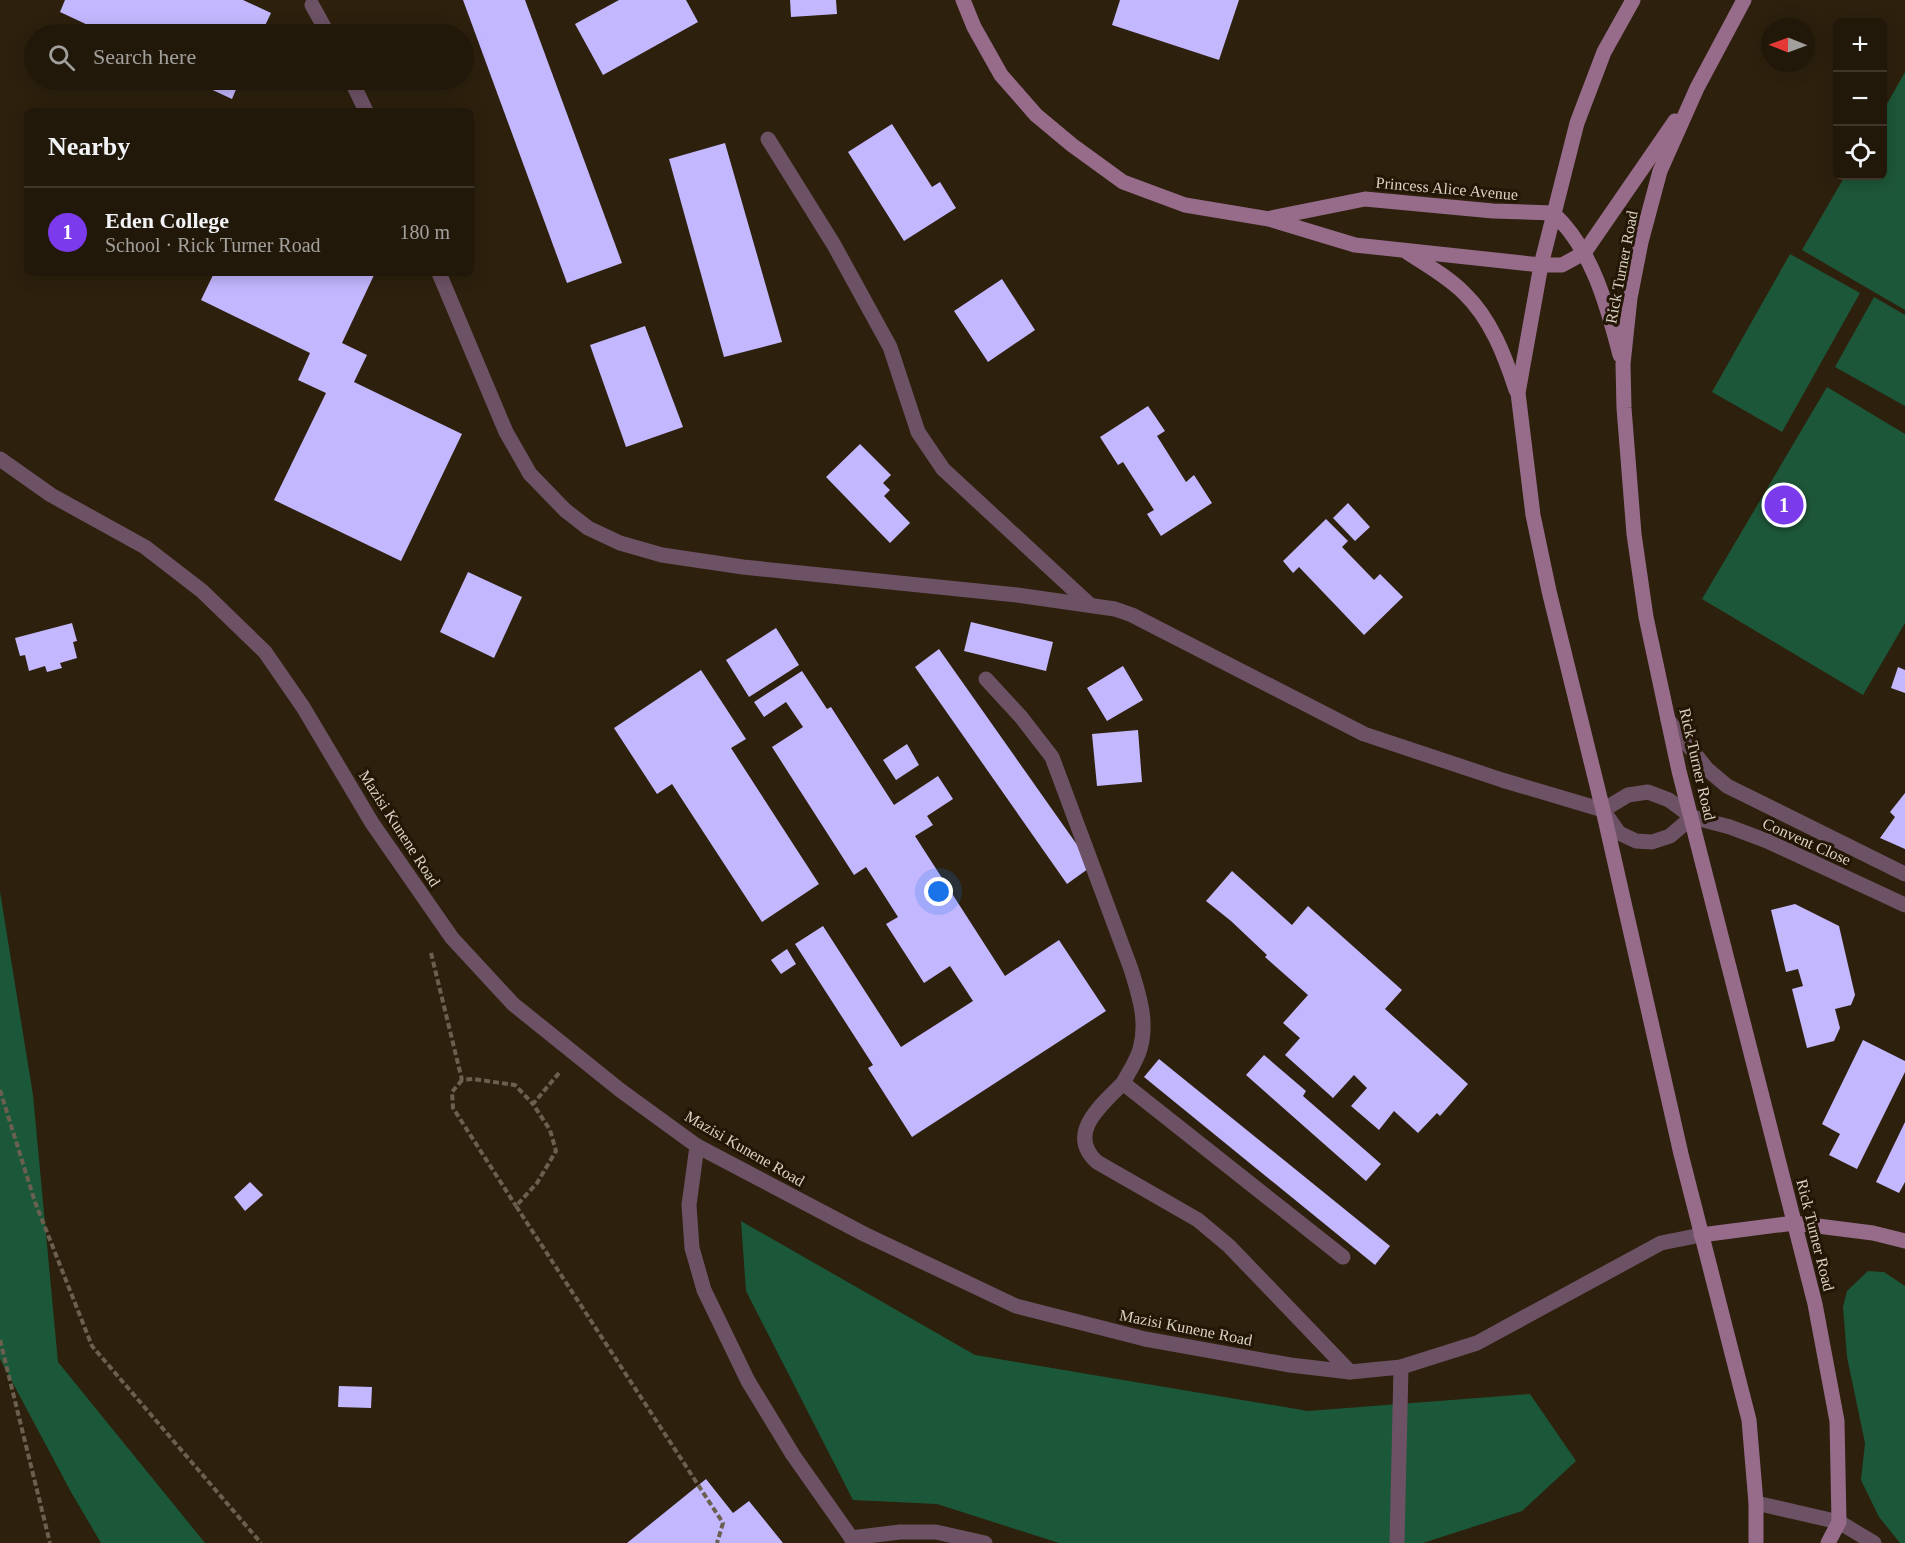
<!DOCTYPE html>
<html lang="en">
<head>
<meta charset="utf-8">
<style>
  :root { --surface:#22180a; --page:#2a2113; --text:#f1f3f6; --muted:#a2a09c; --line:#3f372b; --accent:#7c3aed }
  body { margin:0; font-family:Georgia,serif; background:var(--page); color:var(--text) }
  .controls { position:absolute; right:18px; top:18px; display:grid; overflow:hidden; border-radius:9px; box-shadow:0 3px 15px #0003 }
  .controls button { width:54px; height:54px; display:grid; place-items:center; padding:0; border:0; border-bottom:2px solid var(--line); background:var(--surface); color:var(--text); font:30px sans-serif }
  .compass { position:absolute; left:1761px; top:18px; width:54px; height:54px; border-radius:50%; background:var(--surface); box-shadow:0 3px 15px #0003; rotate:271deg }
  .you { position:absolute; left:939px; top:892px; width:21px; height:21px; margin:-15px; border:4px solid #fff; border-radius:50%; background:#1a73e8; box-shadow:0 0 0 9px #1a73e833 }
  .badge { display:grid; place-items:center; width:39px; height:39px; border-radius:50%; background:var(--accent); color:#fff; font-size:20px; font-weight:700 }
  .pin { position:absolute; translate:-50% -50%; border:3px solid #fff; box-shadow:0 2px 6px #0006 }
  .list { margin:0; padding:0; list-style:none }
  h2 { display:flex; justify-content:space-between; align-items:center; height:78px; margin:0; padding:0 24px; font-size:26px }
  h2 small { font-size:20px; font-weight:400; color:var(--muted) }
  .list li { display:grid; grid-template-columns:39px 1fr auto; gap:18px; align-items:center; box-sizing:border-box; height:90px; padding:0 24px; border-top:2px solid var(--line) }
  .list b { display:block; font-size:22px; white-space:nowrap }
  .list p { margin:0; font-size:20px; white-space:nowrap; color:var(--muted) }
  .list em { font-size:20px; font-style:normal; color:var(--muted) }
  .icon { flex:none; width:33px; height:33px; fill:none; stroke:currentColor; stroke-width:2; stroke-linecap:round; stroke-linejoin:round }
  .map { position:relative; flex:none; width:1905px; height:1543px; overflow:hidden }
  .search { position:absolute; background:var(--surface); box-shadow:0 3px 15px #0003; left:24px; top:24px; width:450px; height:66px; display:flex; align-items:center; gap:15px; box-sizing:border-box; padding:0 21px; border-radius:33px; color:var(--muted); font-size:22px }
  .panel { position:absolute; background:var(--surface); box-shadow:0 3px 15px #0003; left:24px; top:108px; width:450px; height:168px; border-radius:9px }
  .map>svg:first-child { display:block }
  .green { fill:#1d5739 }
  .forest { fill:#1b5839 }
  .building { fill:#c3b7ff }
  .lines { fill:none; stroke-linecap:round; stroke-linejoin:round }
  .path { stroke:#6b604f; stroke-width:4; stroke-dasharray:6 3; stroke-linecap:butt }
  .lane { stroke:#6d5265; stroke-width:15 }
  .street { stroke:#6d5265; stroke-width:15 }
  .secondary { stroke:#976c8b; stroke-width:15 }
  .labels { text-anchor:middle; stroke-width:6; stroke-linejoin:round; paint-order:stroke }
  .street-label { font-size:16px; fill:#d9d1c5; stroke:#231604 }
</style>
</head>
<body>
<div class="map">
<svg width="1905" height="1543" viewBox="0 0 1905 1543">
  <rect width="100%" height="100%" fill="#2d200d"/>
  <g class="green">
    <polygon points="1905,72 1905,310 1802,250 1845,176 1882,176 1883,111"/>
    <polygon points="1790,254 1860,293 1782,432 1712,392"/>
    <polygon points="1874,297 1905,315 1905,406 1835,367"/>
    <polygon points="1827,387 1905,434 1905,623 1863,695 1702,599"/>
    <polygon points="1868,1271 1884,1272 1905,1286 1905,1543 1900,1543 1879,1517 1861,1480 1865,1443 1847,1357 1843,1307 1847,1291"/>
  </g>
  <g class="forest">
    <polygon points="0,892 33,1095 58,1362 205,1543 101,1543 71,1492 0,1359"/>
    <polygon points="741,1221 975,1355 1308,1411 1530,1394 1576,1461 1522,1511 1423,1543 1059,1543 937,1504 853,1500 746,1291"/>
  </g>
  <g class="building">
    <polygon points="65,0 243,0 271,13 261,34 107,34 60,12"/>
    <polygon points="463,0 525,0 622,263 567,283"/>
    <polygon points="619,0 686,0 698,22 603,75 575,24"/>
    <polygon points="790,0 836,0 837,14 791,17"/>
    <polygon points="1120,0 1239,0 1219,60 1112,25"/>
    <polygon points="191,80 240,80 232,99"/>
    <polygon points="892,124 932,187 940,182 956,208 904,241 848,152"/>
    <polygon points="725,143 782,342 724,357 669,159"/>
    <polygon points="214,273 375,273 342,343 367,355 354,382 462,434 401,561 274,500 326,393 298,380 310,353 201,300"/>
    <polygon points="1002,279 1035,330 988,362 954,311"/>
    <polygon points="645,326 683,427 626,447 590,345"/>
    <polygon points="1148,406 1165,431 1157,436 1186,482 1194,475 1212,503 1161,536 1147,514 1154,510 1123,462 1118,465 1100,437"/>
    <polygon points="860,444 891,475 883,483 890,490 884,496 910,523 890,543 826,477"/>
    <polygon points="1348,503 1370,527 1355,541 1333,518"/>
    <polygon points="1326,519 1348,541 1342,547 1374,580 1380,574 1403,597 1364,635 1299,567 1293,573 1283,561"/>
    <polygon points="468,572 522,597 494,658 440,632"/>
    <polygon points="971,622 1053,642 1046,671 964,651"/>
    <polygon points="72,623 77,641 73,642 77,658 60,663 62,668 47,672 45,666 29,671 25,655 20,656 15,638"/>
    <polygon points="776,628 799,665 749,697 726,660"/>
    <polygon points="939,649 1092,866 1067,884 915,667"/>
    <polygon points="1123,666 1143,700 1107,721 1087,688"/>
    <polygon points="1898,667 1905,670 1905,693 1891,688"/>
    <polygon points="701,670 746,739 731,748 819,884 762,922 672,784 657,794 614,728"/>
    <polygon points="802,671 827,709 831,707 894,805 938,776 953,799 927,816 933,825 915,836 1005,976 1059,940 1106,1011 912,1137 868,1068 873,1065 795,944 823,926 901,1047 973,1001 950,966 924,983 886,924 898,917 866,867 854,875 772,747 803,727 786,702 764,717 754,702"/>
    <polygon points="1138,730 1142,782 1097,786 1092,734"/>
    <polygon points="907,744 919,765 896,780 883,760"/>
    <polygon points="1905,793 1905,849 1880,838 1895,817 1890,812"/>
    <polygon points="1232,871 1292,925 1308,906 1402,990 1385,1009 1468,1084 1440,1116 1437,1113 1418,1133 1394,1111 1379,1130 1351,1106 1367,1088 1354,1075 1333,1098 1285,1055 1300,1038 1283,1023 1308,995 1265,957 1267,955 1231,921 1206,901"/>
    <polygon points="1795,904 1839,926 1855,995 1851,1005 1835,1009 1840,1028 1834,1041 1807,1048 1792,989 1803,986 1798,969 1786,972 1771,910"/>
    <polygon points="787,949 796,964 781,974 771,960"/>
    <polygon points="1863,1040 1905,1061 1905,1072 1857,1169 1829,1155 1840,1134 1822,1124"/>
    <polygon points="1264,1055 1306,1091 1303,1096 1381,1164 1366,1181 1246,1075"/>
    <polygon points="1159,1059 1390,1246 1375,1265 1144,1077"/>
    <polygon points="1905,1122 1905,1182 1899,1193 1876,1182"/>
    <polygon points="250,1182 263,1195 245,1211 234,1197"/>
    <polygon points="339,1386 372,1387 371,1408 338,1407"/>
    <polygon points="706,1479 733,1513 749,1501 783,1543 627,1543"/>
  </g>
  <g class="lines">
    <g class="path">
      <polyline points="431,953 462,1080 473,1079 515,1085 533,1104"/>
      <polyline points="559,1073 533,1104 550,1130 556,1151 537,1183 516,1206 723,1523 717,1543"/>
      <polyline points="462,1080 452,1092 453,1108 516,1206"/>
      <polyline points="0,1090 35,1202 92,1346 261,1543"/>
      <polyline points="0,1340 50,1543"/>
    </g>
    <g class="lane">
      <polyline points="312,5 328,34"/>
      <polyline points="351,80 366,111"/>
      <polyline points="768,139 834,245 890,347 918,432 943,469 1089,604"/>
      <polyline points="439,273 506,432 530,474 565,510 588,528 620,543 662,555 743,567 1017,595 1115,609 1132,615 1364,734 1502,780 1603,810"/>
      <polyline points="0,459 51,495 145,547 202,591 265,652 303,707 372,823 452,938 513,1004 620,1090 697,1146 864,1234 1016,1306 1145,1339 1290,1365 1350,1372 1401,1367 1477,1343 1661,1243 1701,1235"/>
      <path d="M 986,679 L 1021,717 L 1052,757 L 1131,969 C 1139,995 1148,1021 1140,1049 C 1137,1060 1129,1072 1123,1083 L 1343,1257"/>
      <polyline points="1668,720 1707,769 1727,786 1905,874"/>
      <polyline points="1603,810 1628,795 1648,792 1669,800 1692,817 1730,827 1767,841 1905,905"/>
      <polyline points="1603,810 1619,833 1636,841 1652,842 1670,836 1692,817"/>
      <path d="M 1123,1083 C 1103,1104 1065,1133 1097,1162 L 1198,1220 L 1229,1246 L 1350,1372"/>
      <polyline points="697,1146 689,1205 692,1248 704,1290 748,1381 793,1455 855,1543"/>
      <polyline points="851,1538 900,1532 936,1532 985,1543"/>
      <polyline points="1397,1543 1401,1367"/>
    </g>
    <polyline class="street" points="1756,1503 1839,1522 1874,1543"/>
    <g class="secondary">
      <polyline points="963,0 974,27 1001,75 1036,115 1072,145 1123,182 1185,205 1269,219 1355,245 1541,265 1562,265 1584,253 1675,121"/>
      <polyline points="1633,0 1604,52 1577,123 1541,265 1518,393 1533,515 1549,591 1603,810 1681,1154 1749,1420 1756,1503 1756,1543"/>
      <polyline points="1744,0 1697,88 1660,171 1641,242 1630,298 1623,364 1624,408 1634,534 1646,617 1679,771 1815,1304 1837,1421 1839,1522 1828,1543"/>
      <path d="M 1271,218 L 1365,199 L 1493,211 L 1553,213 C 1592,249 1607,305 1620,355"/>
      <path d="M 1408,253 C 1427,265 1448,277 1464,293 C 1491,319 1505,356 1516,390"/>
      <polyline points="1701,1235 1794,1223 1873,1233 1905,1241"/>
    </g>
  </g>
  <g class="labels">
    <g class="street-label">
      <text transform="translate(1447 188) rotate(5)" y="6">Princess Alice Avenue</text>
      <text transform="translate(1621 267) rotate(-79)" y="6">Rick Turner Road</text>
      <text transform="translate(1698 764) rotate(77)" y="6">Rick Turner Road</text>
      <text transform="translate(400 828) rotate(57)" y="6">Mazisi Kunene Road</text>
      <text transform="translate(1807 841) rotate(24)" y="6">Convent Close</text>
      <text transform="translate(745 1148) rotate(30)" y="6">Mazisi Kunene Road</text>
      <text transform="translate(1816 1235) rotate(76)" y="6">Rick Turner Road</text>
      <text transform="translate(1186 1327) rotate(11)" y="6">Mazisi Kunene Road</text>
    </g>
  </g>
</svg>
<div class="controls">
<button>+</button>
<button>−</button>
<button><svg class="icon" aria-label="locate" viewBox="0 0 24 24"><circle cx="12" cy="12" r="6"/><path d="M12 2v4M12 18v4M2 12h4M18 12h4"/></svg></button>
</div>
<svg class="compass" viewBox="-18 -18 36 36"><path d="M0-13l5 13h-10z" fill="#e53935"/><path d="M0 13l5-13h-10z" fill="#a2a09c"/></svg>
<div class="you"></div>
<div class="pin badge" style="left:1784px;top:505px">1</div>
<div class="search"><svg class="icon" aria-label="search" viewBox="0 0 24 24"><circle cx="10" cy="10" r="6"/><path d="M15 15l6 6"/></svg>Search here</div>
<section class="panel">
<h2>Nearby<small></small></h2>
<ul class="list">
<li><span class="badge">1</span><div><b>Eden College</b><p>School · Rick Turner Road</p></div><em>180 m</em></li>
</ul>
</section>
</div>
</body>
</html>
